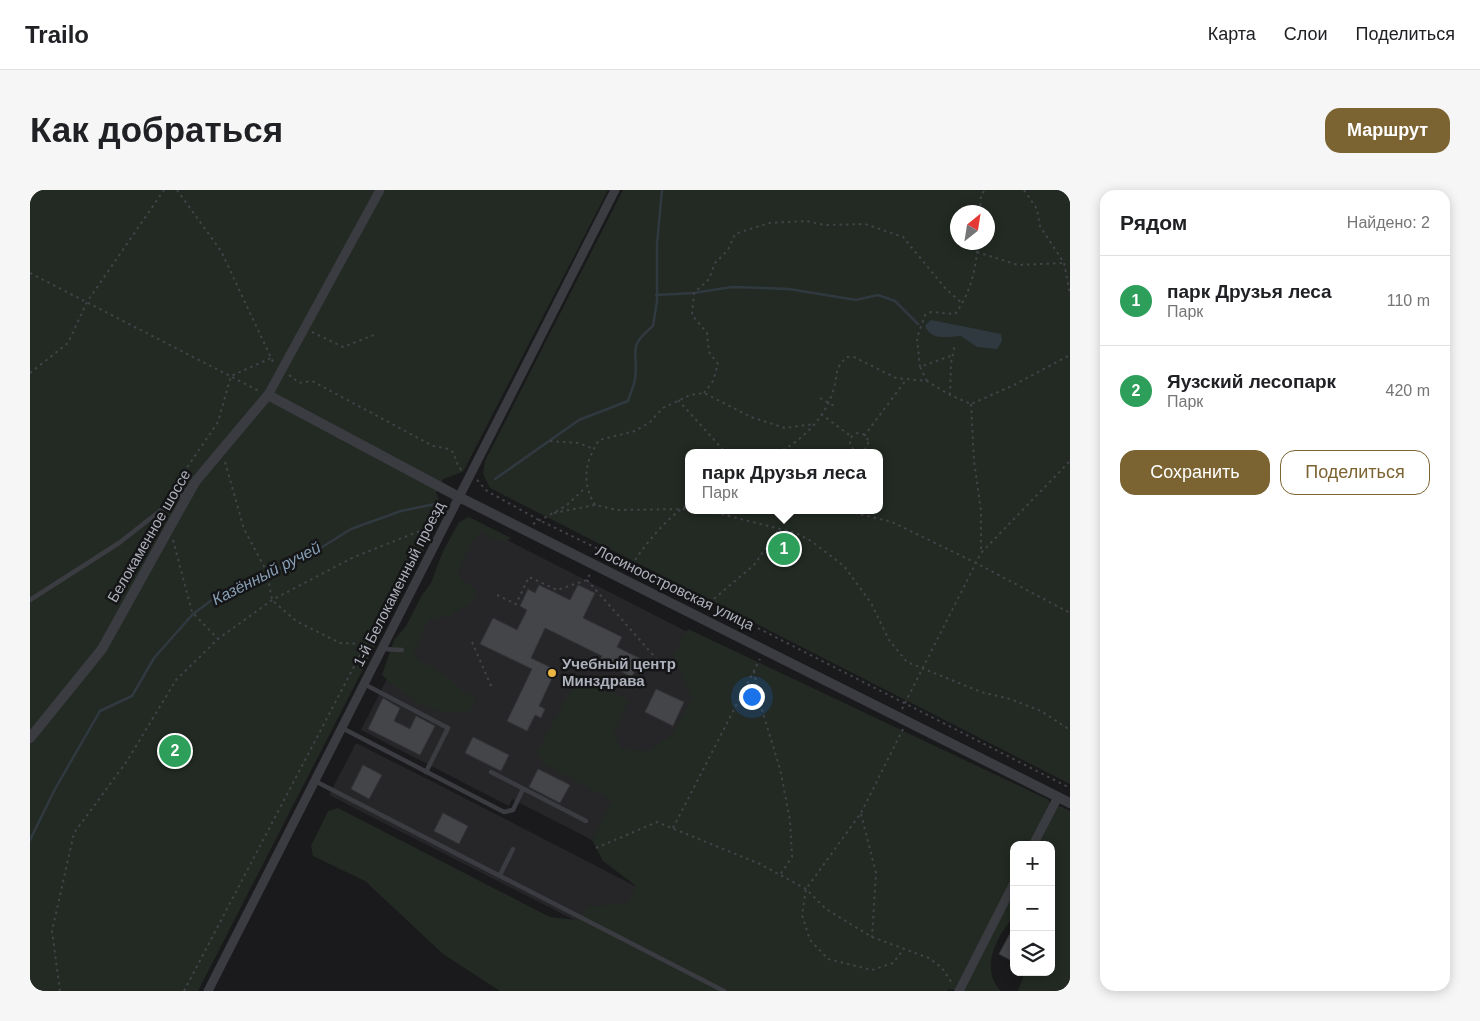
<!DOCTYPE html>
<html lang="ru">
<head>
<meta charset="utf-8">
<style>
  :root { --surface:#fff; --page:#f6f6f6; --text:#202124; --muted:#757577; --line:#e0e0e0; --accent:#7c6432 }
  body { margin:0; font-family:Helvetica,sans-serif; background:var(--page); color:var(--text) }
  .controls { position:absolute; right:15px; bottom:15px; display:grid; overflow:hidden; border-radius:10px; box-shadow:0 2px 12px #0003 }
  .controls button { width:45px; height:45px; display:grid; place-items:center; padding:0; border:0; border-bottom:1px solid var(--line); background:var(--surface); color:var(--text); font:25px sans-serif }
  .compass { position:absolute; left:920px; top:15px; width:45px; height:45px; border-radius:50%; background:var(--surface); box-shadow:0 2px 12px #0003; rotate:30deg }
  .you { position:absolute; left:721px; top:506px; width:18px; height:18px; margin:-12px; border:4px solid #fff; border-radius:50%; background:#1a73e8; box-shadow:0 0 0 8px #1a73e833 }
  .badge { display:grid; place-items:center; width:32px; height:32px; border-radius:50%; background:var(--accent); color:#fff; font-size:16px; font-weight:700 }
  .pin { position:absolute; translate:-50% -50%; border:2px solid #fff; box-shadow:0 1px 5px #0006 }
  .popup { position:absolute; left:655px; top:259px; width:198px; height:65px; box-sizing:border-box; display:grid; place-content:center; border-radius:10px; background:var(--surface); filter:drop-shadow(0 1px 4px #0005); font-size:16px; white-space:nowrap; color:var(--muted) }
  .popup b { font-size:19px; color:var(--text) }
  .popup::after { content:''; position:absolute; left:50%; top:100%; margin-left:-10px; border:10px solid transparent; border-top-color:var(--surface) }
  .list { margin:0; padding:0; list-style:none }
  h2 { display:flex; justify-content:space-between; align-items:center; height:65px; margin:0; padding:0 20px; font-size:21px }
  h2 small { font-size:16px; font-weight:400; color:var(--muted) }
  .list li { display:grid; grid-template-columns:32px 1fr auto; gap:15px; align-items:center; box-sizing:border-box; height:90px; padding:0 20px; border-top:1px solid var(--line) }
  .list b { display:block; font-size:19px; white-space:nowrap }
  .list p { margin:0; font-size:16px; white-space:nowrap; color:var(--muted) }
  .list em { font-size:16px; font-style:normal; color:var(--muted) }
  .actions { display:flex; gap:10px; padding:15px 20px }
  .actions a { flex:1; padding:11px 0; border:1px solid var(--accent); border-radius:15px; text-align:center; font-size:18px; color:var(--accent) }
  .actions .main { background:var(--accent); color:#fff }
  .icon { flex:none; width:28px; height:28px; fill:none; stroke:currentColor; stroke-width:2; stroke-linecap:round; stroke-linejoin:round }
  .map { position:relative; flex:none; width:1040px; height:801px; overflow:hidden; border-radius:15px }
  header { display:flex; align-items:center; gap:30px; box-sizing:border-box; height:70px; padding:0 25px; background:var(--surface); border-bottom:1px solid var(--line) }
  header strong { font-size:24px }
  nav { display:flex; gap:28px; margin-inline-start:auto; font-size:18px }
  .intro { display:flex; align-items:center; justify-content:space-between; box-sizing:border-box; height:120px; padding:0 30px }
  h1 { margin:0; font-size:35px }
  .button { padding:12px 22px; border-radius:15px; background:var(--accent); color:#fff; font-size:18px; font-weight:700 }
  main { display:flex; gap:30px; padding:0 30px }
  aside { flex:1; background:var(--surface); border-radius:15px; box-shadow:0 2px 12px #0003 }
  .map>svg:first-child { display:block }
  .built { fill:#262629 }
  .green { fill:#222a23; fill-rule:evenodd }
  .water { fill:#303940 }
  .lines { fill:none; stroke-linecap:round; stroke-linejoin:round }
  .stream { stroke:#303940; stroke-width:2.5 }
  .building { fill:#444549; stroke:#343438 }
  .path { stroke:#414348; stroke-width:2; stroke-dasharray:2.5 4; stroke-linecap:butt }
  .service { stroke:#3b3c41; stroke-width:4.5 }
  .minor { stroke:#3b3c41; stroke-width:9 }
  .tertiary { stroke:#3b3c41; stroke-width:10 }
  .poi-dot { fill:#ecb642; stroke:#151517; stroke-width:2 }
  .labels { text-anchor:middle; stroke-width:5; stroke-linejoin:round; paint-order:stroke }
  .street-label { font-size:15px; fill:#adb1bb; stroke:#151517 }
  .poi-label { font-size:15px; font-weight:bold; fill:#adb1bb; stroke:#151517; text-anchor:start }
  .water-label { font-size:16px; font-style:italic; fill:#869eb4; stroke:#151517 }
</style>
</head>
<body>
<header>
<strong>Trailo</strong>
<nav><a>Карта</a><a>Слои</a><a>Поделиться</a></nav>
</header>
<div class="intro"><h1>Как добраться</h1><a class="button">Маршрут</a></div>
<main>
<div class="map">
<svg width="1040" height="801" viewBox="0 0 1040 801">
  <rect width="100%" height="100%" fill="#1a1a1c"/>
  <g class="built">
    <polygon points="438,330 695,461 610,628 581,613 562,650 482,609 479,616 331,540"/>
    <polygon points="326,553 409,595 809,801 684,801 299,605"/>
  </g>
  <g class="green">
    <polygon points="0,0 578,0 433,282 413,289 406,303 414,321 168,801 0,801"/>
    <path d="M 593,0 L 1040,0 L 1040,594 L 460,298 L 453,284 L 455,271 ZM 928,22 L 958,22 L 958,52 L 928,52 ZM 659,263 L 849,263 L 849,320 L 659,320 Z"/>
    <path d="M 439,327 L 481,348 C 471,355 460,347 451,341 L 441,353 L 428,383 L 430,387 L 445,400 L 445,410 C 438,417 430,417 421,426 C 385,430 399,437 384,463 L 386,468 L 415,485 L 434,502 L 444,506 L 446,511 L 438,523 C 427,521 416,523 406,520 C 387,515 366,498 352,485 L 364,450 L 376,436 L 392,405 L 401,393 L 413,361 L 429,332 Z"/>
    <path d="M 658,439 L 1019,610 L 1021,619 L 1030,616 L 1040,621 L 1040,801 L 988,801 L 995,782 L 1021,782 L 1021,655 L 984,655 C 984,668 987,715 983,725 C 981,732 974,738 971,744 C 960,763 955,785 971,801 L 929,801 L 918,799 L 917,801 L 470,801 L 413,764 L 335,691 L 283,666 L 281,656 L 298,621 L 308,618 L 520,727 L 546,730 L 558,717 L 598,713 L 606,696 L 573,671 L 562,650 L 582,610 L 513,574 L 507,562 L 549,485 L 599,510 L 584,542 L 591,558 L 618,561 L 642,545 L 662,507 L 643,466 Z"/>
  </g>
  <path class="water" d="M 901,130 L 971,144 L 972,151 L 967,159 L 947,157 L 931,146 C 918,147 901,151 895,136 Z"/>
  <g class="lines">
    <g class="stream">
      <polyline points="626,105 664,103 702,97 759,99 826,110 848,105 865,111 888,134"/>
      <path d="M 465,289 L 549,230 L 598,211 C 600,204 604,196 605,189 C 609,160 596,158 623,136 L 627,111 L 627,54 L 632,0"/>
      <polyline points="0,650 25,599 70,521 102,506 124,468 163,424 194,401 260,374 286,361 321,339 371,321 410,313"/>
    </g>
  </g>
  <g class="building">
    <polygon points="509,395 540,410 548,395 565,403 553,428 592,447 587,457 611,469 602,487 569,471 572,466 515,438 501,468 526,480 509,516 515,519 511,528 505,525 497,541 477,531 502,479 450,454 463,428 487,440 497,420 490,416 498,399 505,403"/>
    <polygon points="626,499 654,512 643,536 615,522"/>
    <polygon points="353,508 370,518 364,531 380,539 386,526 405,536 390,565 338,539"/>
    <polygon points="443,547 479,565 471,581 435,563"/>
    <polygon points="333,575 352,585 339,609 321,599"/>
    <polygon points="508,579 540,595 530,613 499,597"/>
    <polygon points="413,623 438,636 429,654 404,641"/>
    <polygon points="984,736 984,772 969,764"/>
  </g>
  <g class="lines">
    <g class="path">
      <polyline points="147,0 191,61 244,174"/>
      <polyline points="994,0 1007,19 1010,36 1034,73 1040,104"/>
      <polyline points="950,22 951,5 955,0"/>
      <polyline points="947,62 988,75 1034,73"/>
      <polyline points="0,83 229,201"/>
      <polyline points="282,142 313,157 344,145"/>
      <path d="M 890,177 L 887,148 L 895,125 L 901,122 L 925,124 C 941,103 946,78 948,52"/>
      <polyline points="0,183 38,153 57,112 134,0"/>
      <path d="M 259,185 C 272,195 267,193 282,191 L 403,256 C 434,260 418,265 433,282"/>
      <polyline points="897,191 890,177 923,165"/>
      <polyline points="674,203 683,191 688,174 679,162 677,143 662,125 664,103 679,89 685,73 698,60 705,44 739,33 776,31 795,35 835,34 873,47 916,99 933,114"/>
      <polyline points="920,205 921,173 925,154"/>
      <polyline points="790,208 806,217"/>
      <polyline points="648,210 696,263"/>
      <polyline points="941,214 944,271 951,321 951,363"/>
      <polyline points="791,224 822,247"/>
      <circle cx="829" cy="252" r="9"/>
      <polyline points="834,246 876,190"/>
      <polyline points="520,251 548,253 564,259"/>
      <path d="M 747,263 C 772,251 795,228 803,201 C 808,186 804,178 817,167 L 824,167 L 866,188 L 897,191 L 920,205 L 941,214 L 984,195 L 1040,165"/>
      <polyline points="195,272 214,339 237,382 242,410 266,431 310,453 335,454"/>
      <polyline points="447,290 457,301 509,330 679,413 1040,598"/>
      <polyline points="139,304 188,232 201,186 241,168"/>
      <path d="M 565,315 C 551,292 555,272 569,250 L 605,241 L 620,232 L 633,218 L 660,205 L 674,203 L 721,227 L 755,238 L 784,234"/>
      <polyline points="666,320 691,324 766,343 781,351 814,376 841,413 859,450 877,472 951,502 980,509 1011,521 1040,540"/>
      <polyline points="693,320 699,326"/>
      <polyline points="812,320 862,332 946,373 1040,423"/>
      <polyline points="524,323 565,315 587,320 659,319"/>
      <polyline points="503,334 536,316 556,297"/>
      <polyline points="143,350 162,422 188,449"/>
      <path d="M 599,381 C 608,361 640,324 659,314"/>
      <polyline points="557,390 631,474"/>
      <polyline points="467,405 486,414 499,387 527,400 557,390 561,382"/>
      <polyline points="679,413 724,375 749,339"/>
      <polyline points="442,452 462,498"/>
      <polyline points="724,481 730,513 750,579 760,630 762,667 750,685"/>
      <polyline points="872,519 951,363 1040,271"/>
      <polyline points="873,539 831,623 776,699 772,725 780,750 798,769 842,780 863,773 873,760"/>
      <polyline points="831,624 846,683 842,747"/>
      <polyline points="643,638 730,469"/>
      <polyline points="566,658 627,632 730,674 776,699 796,719 842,747 899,768 912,778 922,793"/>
      <polyline points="30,801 22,741 44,643 97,571 146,490 188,449 242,410 324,367 405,335"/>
      <polyline points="154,801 361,406 371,402"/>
    </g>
    <g class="service">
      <polyline points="0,410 89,353 158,299"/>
      <polyline points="352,459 372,460"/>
      <polyline points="334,494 418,538 396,582"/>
      <polyline points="312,538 474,622 483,620 493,599"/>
      <polyline points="461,582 556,631"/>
      <polyline points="285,591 694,801"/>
      <polyline points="470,685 483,659"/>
    </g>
    <g class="minor">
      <polyline points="238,205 350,0"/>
      <polyline points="1003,655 1028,607"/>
      <polyline points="178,801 585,0"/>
      <polyline points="929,801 984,693"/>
    </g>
    <polyline class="tertiary" points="0,548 72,459 165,292 238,205 429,307 1040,613"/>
  </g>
  <circle class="poi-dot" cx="522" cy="483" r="5"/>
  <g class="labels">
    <g class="street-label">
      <text transform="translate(119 346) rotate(-60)" y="5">Белокаменное шоссе</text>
      <text transform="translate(369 394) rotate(-63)" y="5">1-й Белокаменный проезд</text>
      <text transform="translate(645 398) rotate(26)" y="5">Лосиноостровская улица</text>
    </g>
    <g class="poi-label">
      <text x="532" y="479">Учебный центр<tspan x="532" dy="17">Минздрава</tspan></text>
    </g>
    <g class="water-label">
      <text transform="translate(236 383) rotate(-27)" y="6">Казённый ручей</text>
    </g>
  </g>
</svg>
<div class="controls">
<button>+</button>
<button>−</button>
<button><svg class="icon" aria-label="layers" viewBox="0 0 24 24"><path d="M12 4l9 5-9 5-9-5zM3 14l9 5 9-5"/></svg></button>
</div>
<svg class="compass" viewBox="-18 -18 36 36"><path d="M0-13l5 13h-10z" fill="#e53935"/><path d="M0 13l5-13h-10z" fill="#757577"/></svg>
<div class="you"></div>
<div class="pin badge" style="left:754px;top:359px;background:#2e9e5b">1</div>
<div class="popup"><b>парк Друзья леса</b>Парк</div>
<div class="pin badge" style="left:145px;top:561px;background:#2e9e5b">2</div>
</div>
<aside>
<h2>Рядом<small>Найдено: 2</small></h2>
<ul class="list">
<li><span class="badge" style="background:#2e9e5b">1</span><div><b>парк Друзья леса</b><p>Парк</p></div><em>110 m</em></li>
<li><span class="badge" style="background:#2e9e5b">2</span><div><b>Яузский лесопарк</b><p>Парк</p></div><em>420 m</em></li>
</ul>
<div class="actions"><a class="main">Сохранить</a><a>Поделиться</a></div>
</aside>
</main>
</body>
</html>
